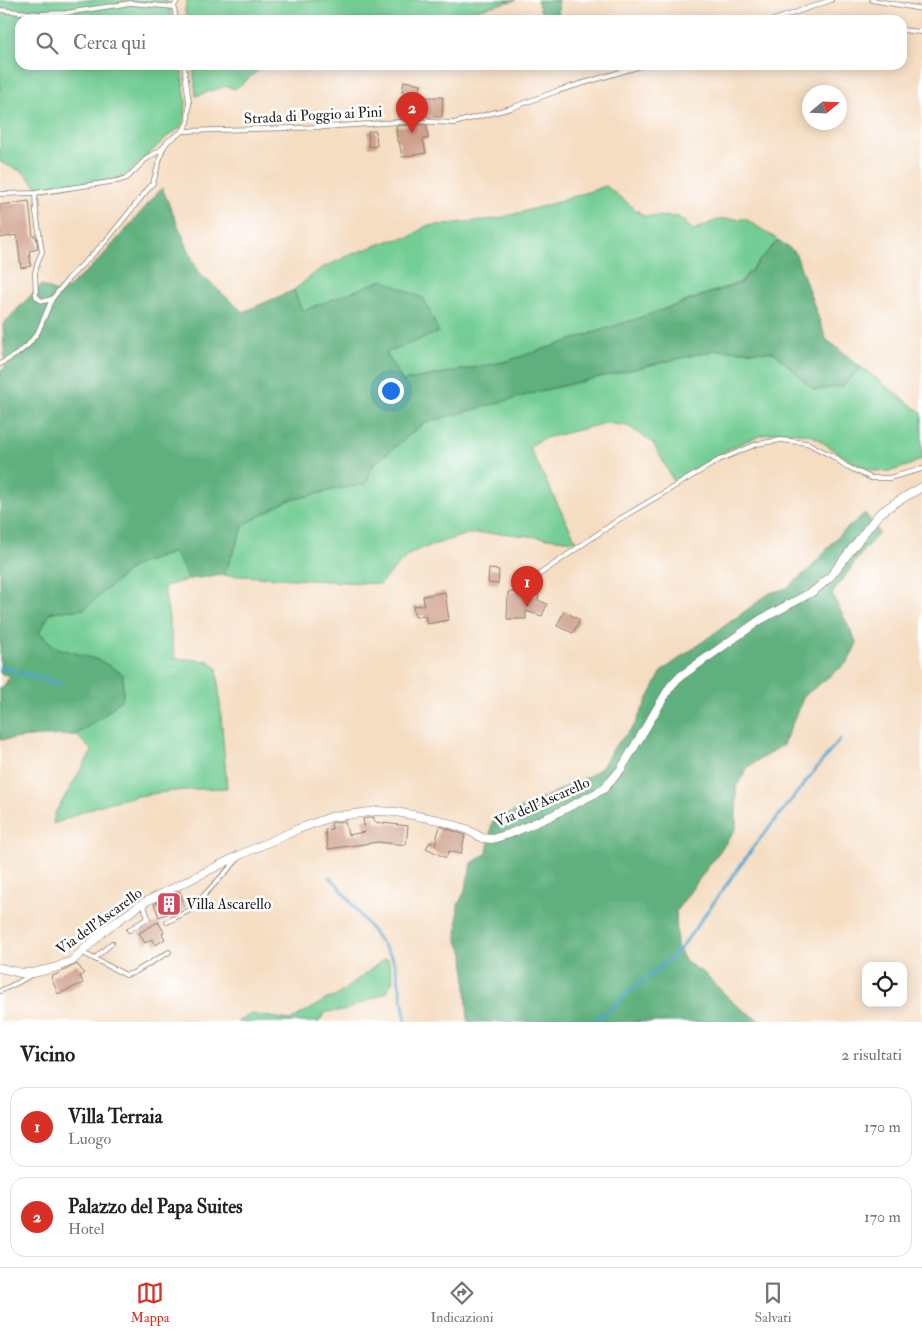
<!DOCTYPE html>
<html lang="it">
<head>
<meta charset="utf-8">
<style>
  :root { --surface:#fff; --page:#f6f6f6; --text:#222; --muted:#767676; --line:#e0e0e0; --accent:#d93025 }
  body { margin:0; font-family:"IM FELL Double Pica",serif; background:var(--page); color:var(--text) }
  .controls { position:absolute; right:15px; bottom:15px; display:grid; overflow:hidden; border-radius:10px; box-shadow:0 2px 12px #0003 }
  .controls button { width:45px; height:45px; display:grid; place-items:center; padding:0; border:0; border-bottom:1px solid var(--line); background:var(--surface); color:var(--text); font:25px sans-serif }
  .compass { position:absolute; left:802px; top:85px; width:45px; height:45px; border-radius:50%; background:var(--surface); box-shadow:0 2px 12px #0003; rotate:71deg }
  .you { position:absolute; left:390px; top:390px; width:18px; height:18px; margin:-12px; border:4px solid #fff; border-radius:50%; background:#1a73e8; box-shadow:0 0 0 8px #1a73e833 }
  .badge { display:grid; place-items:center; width:32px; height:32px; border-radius:50%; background:var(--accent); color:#fff; font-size:16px; font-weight:700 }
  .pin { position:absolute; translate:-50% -41px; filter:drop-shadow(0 1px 2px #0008) }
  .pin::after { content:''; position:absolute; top:26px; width:18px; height:15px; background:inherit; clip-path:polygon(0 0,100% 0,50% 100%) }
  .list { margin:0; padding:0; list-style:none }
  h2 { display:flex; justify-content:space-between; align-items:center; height:65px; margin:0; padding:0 20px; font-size:21px }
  h2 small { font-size:16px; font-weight:400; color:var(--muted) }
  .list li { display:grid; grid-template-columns:32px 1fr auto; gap:15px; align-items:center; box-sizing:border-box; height:80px; margin:0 10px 10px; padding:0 10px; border:1px solid var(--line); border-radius:15px }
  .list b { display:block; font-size:19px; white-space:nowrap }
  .list p { margin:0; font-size:16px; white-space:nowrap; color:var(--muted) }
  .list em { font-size:16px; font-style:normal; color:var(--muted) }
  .icon { flex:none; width:28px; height:28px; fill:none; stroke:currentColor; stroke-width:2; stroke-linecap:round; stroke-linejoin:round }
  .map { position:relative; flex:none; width:922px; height:1022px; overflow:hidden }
  .search { position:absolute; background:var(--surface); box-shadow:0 2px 12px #0003; left:15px; right:15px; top:15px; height:55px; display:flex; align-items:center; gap:12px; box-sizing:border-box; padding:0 18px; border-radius:15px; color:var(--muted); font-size:19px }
  .sheet { height:245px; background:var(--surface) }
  nav { display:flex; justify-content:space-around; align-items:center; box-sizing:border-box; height:70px; border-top:1px solid var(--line); background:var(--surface); font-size:14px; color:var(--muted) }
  nav a { display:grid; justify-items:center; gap:2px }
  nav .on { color:var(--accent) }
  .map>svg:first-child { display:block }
  .green { fill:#73cd94; stroke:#487458 }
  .forest { fill:#5eb07e; stroke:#3d664d }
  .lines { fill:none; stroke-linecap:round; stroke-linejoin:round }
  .stream { stroke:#51a6cd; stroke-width:3 }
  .building { fill:#cd9d87 }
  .service-casing { stroke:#887c6f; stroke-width:5.5 }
  .minor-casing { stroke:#887c6f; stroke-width:9 }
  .service { stroke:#fff; stroke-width:4 }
  .minor { stroke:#fff; stroke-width:8 }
  .labels { text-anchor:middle; stroke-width:5; stroke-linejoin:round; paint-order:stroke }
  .street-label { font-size:15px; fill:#1c1c1c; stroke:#fff }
  .poi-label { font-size:15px; fill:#1c1c1c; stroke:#fff; text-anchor:start }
</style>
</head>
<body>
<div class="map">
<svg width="922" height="1022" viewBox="0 0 922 1022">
  <rect width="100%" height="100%" fill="#fff"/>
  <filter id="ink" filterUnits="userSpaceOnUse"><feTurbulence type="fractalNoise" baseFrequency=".02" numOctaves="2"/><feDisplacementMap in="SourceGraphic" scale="10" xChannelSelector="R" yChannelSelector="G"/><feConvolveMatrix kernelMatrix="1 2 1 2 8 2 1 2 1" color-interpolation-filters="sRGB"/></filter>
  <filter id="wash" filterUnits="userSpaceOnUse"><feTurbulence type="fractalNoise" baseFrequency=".0096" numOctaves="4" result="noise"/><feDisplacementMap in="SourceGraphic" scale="20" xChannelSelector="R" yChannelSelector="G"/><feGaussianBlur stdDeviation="1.12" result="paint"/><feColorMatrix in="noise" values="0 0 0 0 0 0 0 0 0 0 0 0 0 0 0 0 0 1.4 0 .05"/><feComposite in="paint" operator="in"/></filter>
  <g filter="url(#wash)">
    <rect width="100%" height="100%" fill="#f5ddc2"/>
    <g class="green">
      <polygon points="0,0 167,0 172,20 20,20 20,65 181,65 186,102 185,119 180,128 168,136 125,176 117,179 40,190 23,172 0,162"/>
      <polygon points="187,0 516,0 436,20 186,20 185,9"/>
      <polygon points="193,65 265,65 235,89 226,86 196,96"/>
      <polygon points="606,186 644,216 679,217 693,230 720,219 746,219 778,240 740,282 642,317 504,362 403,381 386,353 383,280 301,312 294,290 320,269 350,255 388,241 410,237 426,226 496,219 551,204"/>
      <path d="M 715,350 L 774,352 L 814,390 L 843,386 L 861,367 L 922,413 L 922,459 C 883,479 869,474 834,450 C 827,446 819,439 811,435 C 806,433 788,432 781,432 C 749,433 701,465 674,482 L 653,443 L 628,426 L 606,423 L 542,439 L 529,447 L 576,541 L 500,533 L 468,534 L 442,542 L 418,550 L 407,556 L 380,584 L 224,575 L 244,525 L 287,501 L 333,490 L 365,484 L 373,465 L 424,423 L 545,390 Z"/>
      <path d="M 175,552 L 189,579 L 164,587 L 175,658 L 208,661 L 217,668 L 227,788 C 189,789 149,792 111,802 C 92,807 72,817 53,824 L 55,813 L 92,751 L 76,735 L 103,716 L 123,698 L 55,647 L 39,632 L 51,612 L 84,609 L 134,566 Z"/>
      <polygon points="388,959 393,980 386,993 343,1011 325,1012 319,1022 237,1022 251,1014 291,1020 327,999 335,997 383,960"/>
    </g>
    <g class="forest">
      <polygon points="537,0 558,0 559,20 543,20"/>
      <polygon points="162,188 198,272 243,312 294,290 302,311 383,280 424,299 439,332 386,353 403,381 504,362 642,317 740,283 778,240 795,252 826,339 861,367 843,386 814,390 774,352 715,350 545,390 424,423 373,465 366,484 333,490 287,501 244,525 224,575 189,579 174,552 134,566 84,609 51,612 39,632 55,647 99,660 123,674 123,698 103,716 76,735 41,736 0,740 0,687 4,686 10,676 0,673 0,371 5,368 3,324 41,285 61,294 100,259"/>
      <polygon points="865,513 879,533 863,551 832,594 857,643 848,662 804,696 783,745 749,766 736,787 736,829 676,911 677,946 686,962 705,974 736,1005 762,1022 468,1022 464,953 457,941 458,905 464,893 472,863 487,853 492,822 587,777 602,767 615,746 634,726 662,671 770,593 787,588 810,569 837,537"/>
    </g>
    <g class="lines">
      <g class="stream">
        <polyline points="0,667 60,684"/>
        <polyline points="329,877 337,884 392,957 397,971 406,1022"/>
        <polyline points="588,1022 595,1020 617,1004 625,995 666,963 681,948 755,845 840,739"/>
      </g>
    </g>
    <g id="blocks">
      <g class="building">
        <polygon points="404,81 421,84 418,96 402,92"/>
        <polygon points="427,97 443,97 442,117 427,117"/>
        <polygon points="414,125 427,125 428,139 423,139 426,153 402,157 399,141 397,141 396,126"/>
        <polygon points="368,131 376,131 377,146 369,147"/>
        <polygon points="29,201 33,236 36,236 38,249 29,251 31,266 21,268 17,235 0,238 0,205"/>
        <polygon points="489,569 499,570 498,584 488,583"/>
        <polygon points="445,592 449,620 427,624 425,615 415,617 413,606 424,605 423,596"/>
        <polygon points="508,592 525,593 539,596 538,600 547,604 542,616 526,611 526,619 507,619"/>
        <polygon points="564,611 580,620 573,633 557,626"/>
        <polygon points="374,817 374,822 408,826 406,845 378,842 328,849 325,830 332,829 331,823 345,821 348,835 365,832 363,819"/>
        <polygon points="440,826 465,835 461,854 449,851 446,858 426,848 430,842 435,844"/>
        <polygon points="179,891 185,906 159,917 154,904"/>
        <polygon points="158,922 164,932 162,934 165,939 156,945 152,939 145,943 139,933"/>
        <polygon points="77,964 84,973 80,976 83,983 58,994 51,977"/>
      </g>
    </g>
  </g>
  <g filter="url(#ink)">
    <use href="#blocks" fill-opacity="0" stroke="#887c6f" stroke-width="1"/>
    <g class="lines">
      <defs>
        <g id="service">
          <polyline points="872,0 922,9"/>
          <polyline points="0,10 39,14 66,13 131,3 174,7"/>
          <polyline points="879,19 881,20"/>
          <polyline points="176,20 174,7 177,0"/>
          <polyline points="774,20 831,0"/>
          <polyline points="902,30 920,32 922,31"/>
          <polyline points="183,131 325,127 413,121 454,123 511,108 557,91 644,65"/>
          <polyline points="35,193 36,212 42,252 38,261 35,273 36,296 40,300 44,301 52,299"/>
          <polyline points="0,194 35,193 117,181 127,178 145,160 163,148"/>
          <polyline points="0,364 17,354 28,345 38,332 52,299 69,278 105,242 153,183 163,148 168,141 183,131 188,122 189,102 184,65"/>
          <polyline points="523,588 534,578 618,520 719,460 757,444 781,440 807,443 832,456 846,466 871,478 889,478 922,469"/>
          <polyline points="167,922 190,910 239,858"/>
          <polyline points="129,930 148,918 143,903"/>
          <polyline points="81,952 126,975 133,973 169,952"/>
          <polyline points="94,959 112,943"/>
          <polyline points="0,991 17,983 31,975"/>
        </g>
        <polyline id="minor" points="0,968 21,973 33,973 54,968 72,961 106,929 143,903 242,854 298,829 331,817 377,811 396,812 439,820 466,829 482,838 492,839 509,834 551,816 604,789 621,769 670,687 678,678 760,620 814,591 830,577 878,515 893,504 922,487"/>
      </defs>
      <use href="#service" class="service-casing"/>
      <use href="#minor" class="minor-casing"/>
      <use href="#service" class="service"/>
      <use href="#minor" class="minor"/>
    </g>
  </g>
  <defs>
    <symbol id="building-square" viewBox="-11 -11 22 22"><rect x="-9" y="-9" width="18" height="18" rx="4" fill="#d1495b" stroke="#fff"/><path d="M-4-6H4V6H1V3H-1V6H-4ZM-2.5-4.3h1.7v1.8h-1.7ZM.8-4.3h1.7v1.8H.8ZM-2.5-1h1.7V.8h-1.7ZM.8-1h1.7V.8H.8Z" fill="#fff"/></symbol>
  </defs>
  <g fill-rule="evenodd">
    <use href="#building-square" x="155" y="890" width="28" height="28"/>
  </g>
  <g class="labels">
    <g class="street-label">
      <text transform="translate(313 115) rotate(-3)" y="5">Strada di Poggio ai Pini</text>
      <text transform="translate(542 802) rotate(-24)" y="5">Via dell'Ascarello</text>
      <text transform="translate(99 921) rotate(-36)" y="5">Via dell'Ascarello</text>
    </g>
    <g class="poi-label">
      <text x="186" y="909">Villa Ascarello</text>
    </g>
  </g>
</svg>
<div class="controls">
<button><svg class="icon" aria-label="locate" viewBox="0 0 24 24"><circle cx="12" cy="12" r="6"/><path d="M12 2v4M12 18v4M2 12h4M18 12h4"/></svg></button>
</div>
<svg class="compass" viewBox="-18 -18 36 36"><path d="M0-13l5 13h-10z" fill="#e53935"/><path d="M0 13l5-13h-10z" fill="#767676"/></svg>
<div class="you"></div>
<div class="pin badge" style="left:527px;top:607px">1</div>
<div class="pin badge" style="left:412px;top:133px">2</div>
<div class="search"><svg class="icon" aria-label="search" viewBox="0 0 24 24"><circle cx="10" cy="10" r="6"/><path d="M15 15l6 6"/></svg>Cerca qui</div>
</div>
<section class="sheet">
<h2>Vicino<small>2 risultati</small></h2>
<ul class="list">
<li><span class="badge">1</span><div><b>Villa Terraia</b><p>Luogo</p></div><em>170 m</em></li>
<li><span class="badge">2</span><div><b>Palazzo del Papa Suites</b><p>Hotel</p></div><em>170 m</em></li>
</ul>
</section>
<nav>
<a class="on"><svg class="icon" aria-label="map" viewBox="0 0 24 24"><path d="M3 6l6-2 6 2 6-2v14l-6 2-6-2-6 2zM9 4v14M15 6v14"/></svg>Mappa</a>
<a><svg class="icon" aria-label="directions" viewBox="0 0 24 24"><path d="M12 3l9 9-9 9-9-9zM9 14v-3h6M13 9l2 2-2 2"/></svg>Indicazioni</a>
<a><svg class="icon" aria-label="saved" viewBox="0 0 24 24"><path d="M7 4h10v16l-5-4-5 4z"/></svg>Salvati</a>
</nav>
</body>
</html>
